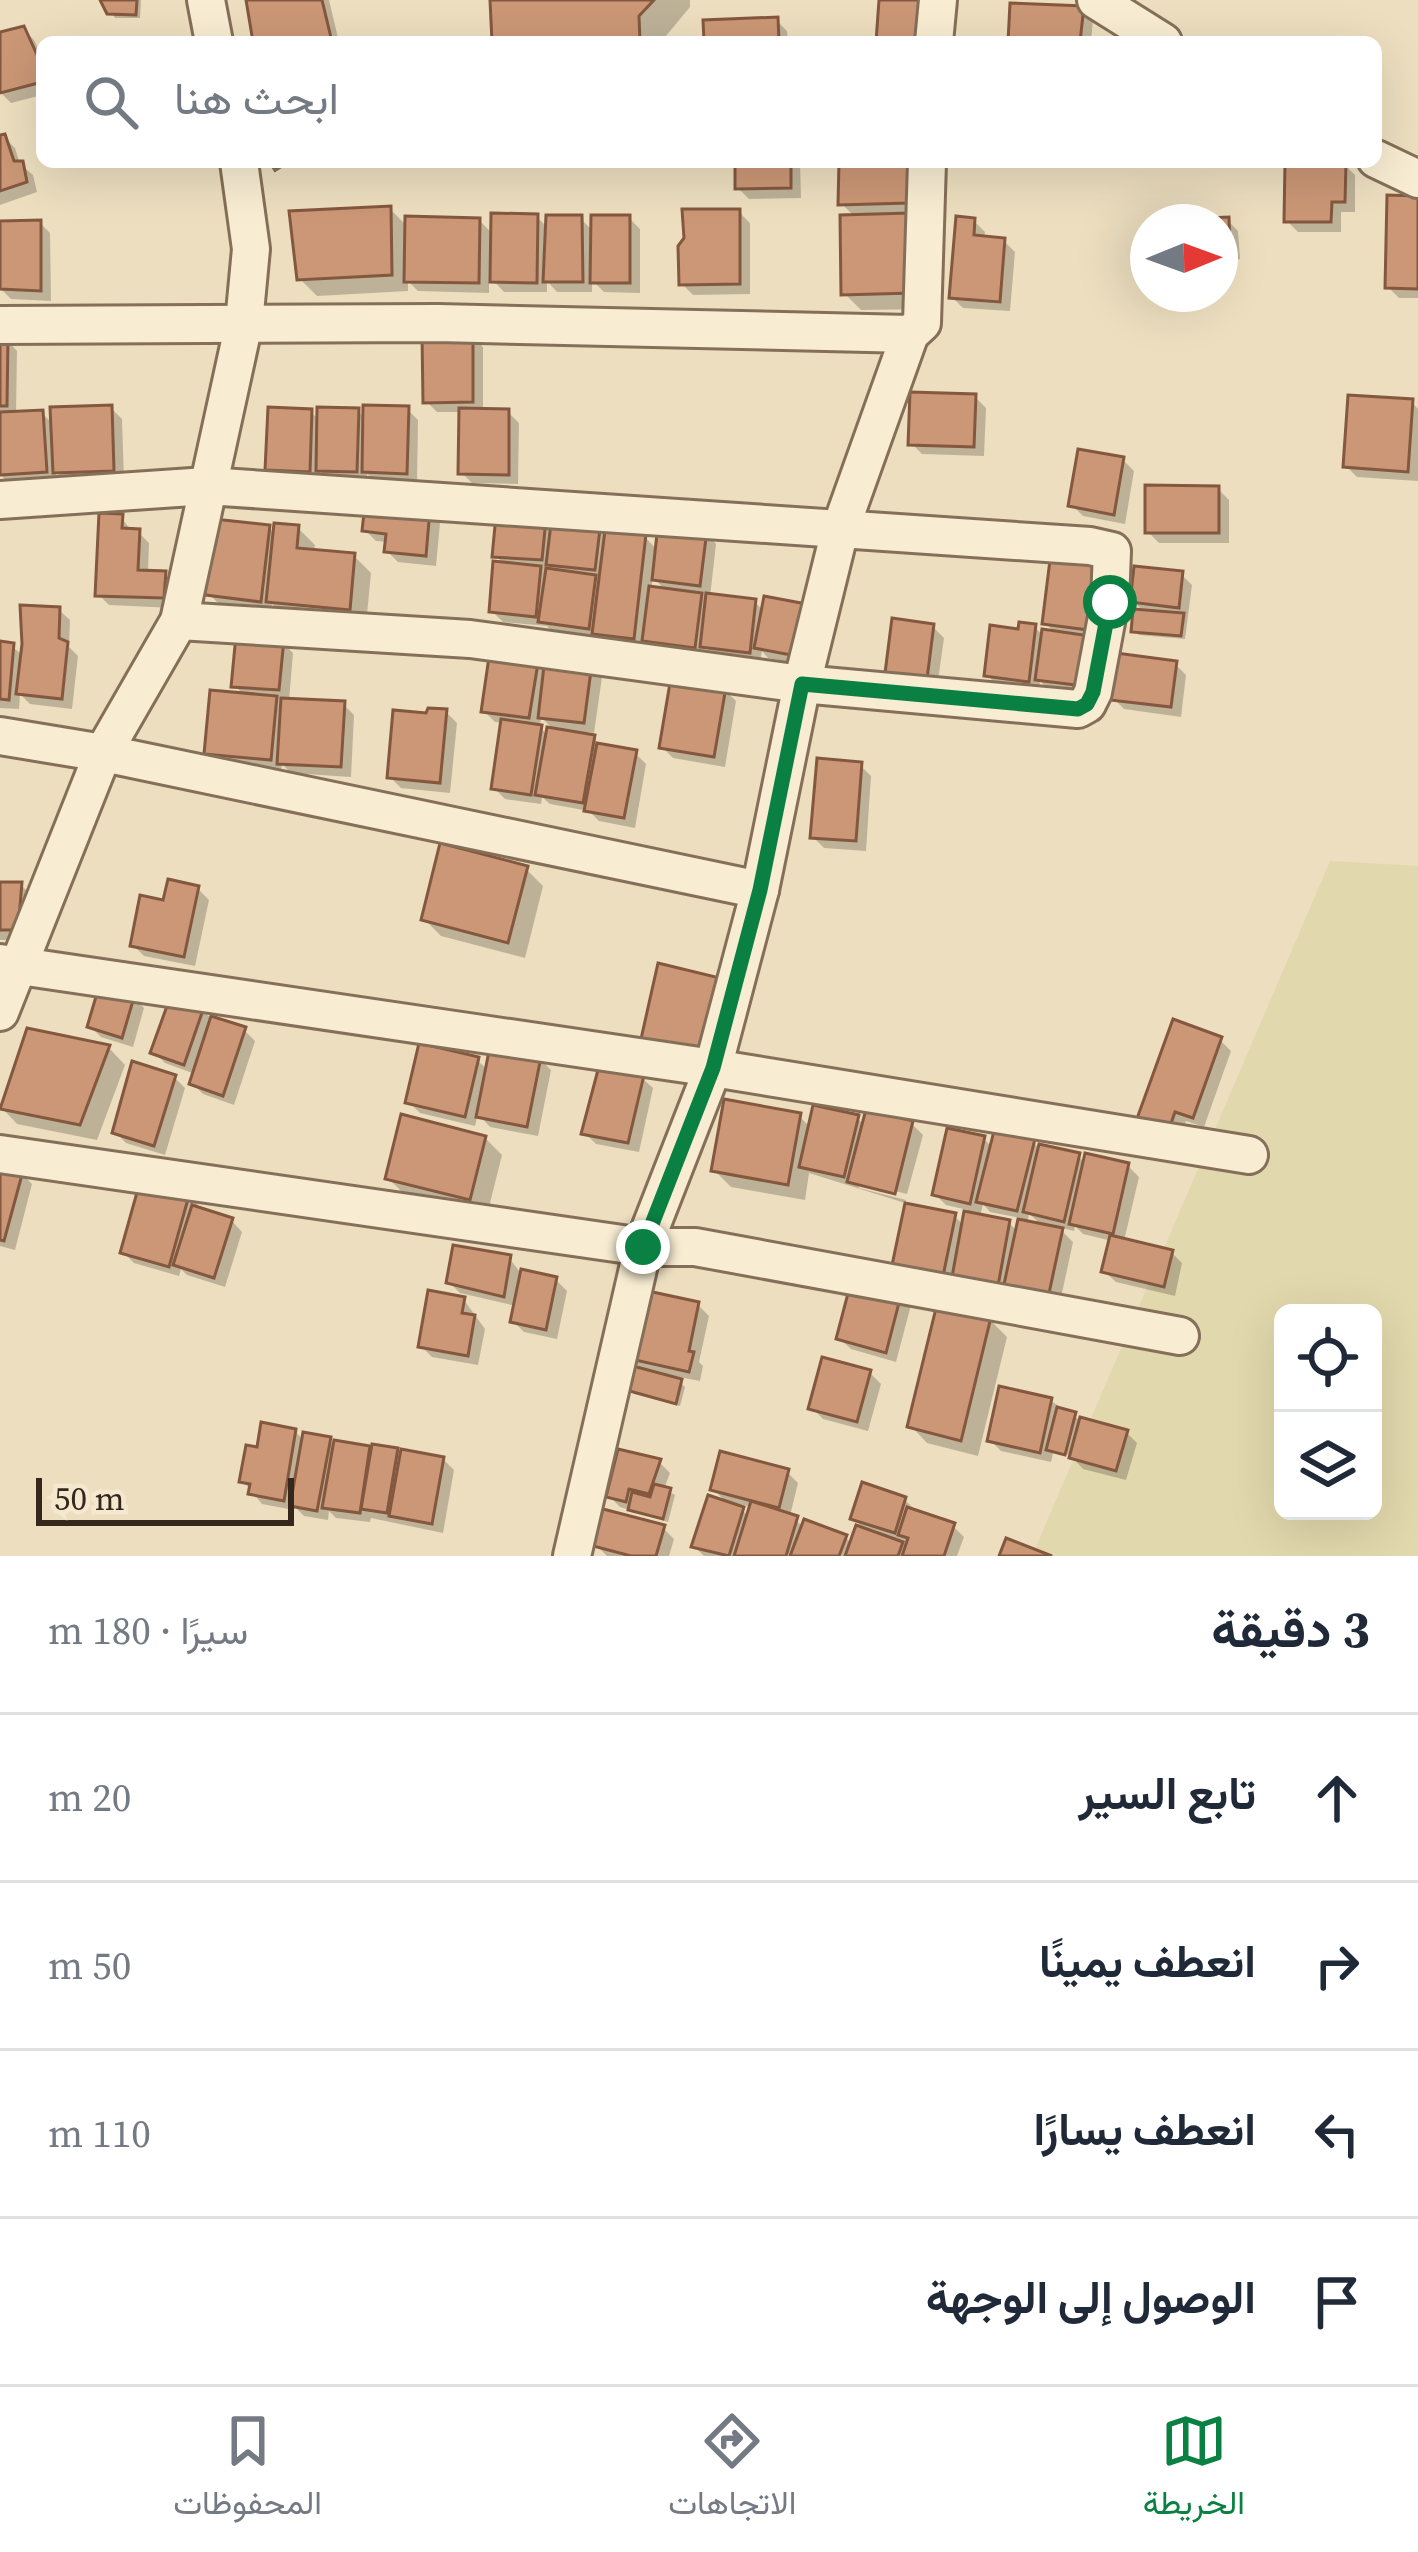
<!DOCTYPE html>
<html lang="ar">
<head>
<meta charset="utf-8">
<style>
  :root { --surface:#fff; --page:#f2f2f3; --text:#1f2937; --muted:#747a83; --line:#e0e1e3; --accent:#0b8043 }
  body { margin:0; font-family:"Source Serif 4",Vazirmatn,serif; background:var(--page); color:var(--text); direction:rtl }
  .controls { position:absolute; right:36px; bottom:36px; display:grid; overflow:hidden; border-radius:18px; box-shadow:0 12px 48px #0002 }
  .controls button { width:108px; height:108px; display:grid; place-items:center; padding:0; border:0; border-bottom:3px solid var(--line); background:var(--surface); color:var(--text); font:60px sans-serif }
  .compass { position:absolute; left:1130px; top:204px; width:108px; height:108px; border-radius:50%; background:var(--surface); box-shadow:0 12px 48px #0002; rotate:89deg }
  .scale { position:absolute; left:36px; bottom:30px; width:258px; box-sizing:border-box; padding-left:12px; border:6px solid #35271c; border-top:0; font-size:33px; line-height:42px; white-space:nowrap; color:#35271c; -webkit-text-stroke:9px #f4e8cf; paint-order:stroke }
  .stop { position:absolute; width:36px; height:36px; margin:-27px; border:9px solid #0b8043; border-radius:50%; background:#fff }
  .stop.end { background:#0b8043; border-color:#fff; box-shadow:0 3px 12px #0008 }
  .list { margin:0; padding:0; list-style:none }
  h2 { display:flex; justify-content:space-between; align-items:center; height:156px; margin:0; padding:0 48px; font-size:51px }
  h2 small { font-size:39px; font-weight:400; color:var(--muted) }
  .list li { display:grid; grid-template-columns:78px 1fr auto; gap:36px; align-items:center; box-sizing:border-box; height:168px; padding:0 48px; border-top:3px solid var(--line) }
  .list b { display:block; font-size:45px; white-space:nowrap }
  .list em { font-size:39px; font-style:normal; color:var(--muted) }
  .icon { flex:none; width:66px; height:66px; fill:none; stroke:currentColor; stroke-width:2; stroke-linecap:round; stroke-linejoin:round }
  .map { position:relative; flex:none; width:1418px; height:1556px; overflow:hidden; direction:ltr }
  .search { position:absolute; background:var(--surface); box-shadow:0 12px 48px #0002; left:36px; right:36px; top:36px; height:132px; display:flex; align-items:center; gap:30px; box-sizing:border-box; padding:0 42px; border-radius:18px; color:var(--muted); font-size:45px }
  .sheet { height:828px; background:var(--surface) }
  nav { display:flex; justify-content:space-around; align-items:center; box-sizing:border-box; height:168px; border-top:3px solid var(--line); background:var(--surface); font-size:33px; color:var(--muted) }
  nav a { display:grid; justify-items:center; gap:6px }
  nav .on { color:var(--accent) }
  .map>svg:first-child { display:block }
  .farmland { fill:#e2d8ad; fill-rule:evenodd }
  .shadow { fill:#0003; fill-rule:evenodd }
  .building { fill:#cb9776; stroke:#84583e; stroke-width:3 }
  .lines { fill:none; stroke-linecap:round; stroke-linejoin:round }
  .minor-casing { stroke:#856f58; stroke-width:42 }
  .path { stroke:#856f58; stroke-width:6; stroke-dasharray:9 6; stroke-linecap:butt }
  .minor { stroke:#f8ecd2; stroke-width:36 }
  .route { stroke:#0b8043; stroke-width:15 }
</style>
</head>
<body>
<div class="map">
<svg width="1418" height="1556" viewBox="0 0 1418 1556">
  <rect width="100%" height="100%" fill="#eddebf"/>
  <path class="farmland" d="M 1330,861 L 1418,866 L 1418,1556 L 1032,1556 ZM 1283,1313 L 1373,1313 L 1373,1511 L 1283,1511 Z"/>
  <g class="shadow">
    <polygon points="104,0 141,0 140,18 115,18"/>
    <polygon points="249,0 329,0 339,42 256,42"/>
    <polygon points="493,0 690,0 690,7 661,42 495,42"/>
    <polygon points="1082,9 1093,20 1091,42 1011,42"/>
    <polygon points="776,20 787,31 788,42 707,42"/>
    <polygon points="23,29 34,40 42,57 42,95 11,103 0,92 0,35"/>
    <polygon points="4,137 15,148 20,164 33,175 37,192 0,205 0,138"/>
    <polygon points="738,162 800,162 801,198 749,199 738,188"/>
    <polygon points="842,162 927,162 927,309 861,310 844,293 856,218 841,203"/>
    <polygon points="1344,164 1355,175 1355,212 1341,212 1341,232 1298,232 1287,221"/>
    <polygon points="1418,199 1418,298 1399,298 1388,287"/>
    <polygon points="390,209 408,227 479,220 494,235 537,217 548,228 580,218 594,232 629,218 640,229 640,293 604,292 592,280 592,292 557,292 547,281 547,292 504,292 489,276 489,293 418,291 408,281 408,291 317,296 300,279"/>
    <polygon points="739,212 750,223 750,294 693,295 682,284"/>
    <polygon points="1227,220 1238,231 1240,259 1220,260 1220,222"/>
    <polygon points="974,221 985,232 984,239 1004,241 1015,252 1010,311 963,308 952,297"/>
    <polygon points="40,223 50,233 51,301 11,299 0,288 0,239"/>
    <polygon points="472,336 483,347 483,412 508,412 519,423 518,484 472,483 461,472 462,412 437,412 426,401"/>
    <polygon points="0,340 7,340 17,351 16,415 42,413 53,424 111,408 122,419 124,481 67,483 56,472 56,482 10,485 0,474"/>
    <polygon points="975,397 986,408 984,456 922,454 911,443"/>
    <polygon points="1412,402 1418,409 1418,481 1357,477 1346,466"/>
    <polygon points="407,409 418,420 417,483 376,482 367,474 367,482 330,481 320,471 320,482 279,480 268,469 311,412 320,421 358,411 366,419"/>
    <polygon points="1123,460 1134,471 1125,524 1083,516 1072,505"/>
    <polygon points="1218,489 1229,500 1229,543 1159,543 1148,532"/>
    <polygon points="429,512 440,523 436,566 398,562 387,551 388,542 376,541 365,530"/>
    <polygon points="121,517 132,532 138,532 149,543 148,573 164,574 175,585 174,608 109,605 98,594"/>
    <path d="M 555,519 L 645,537 L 658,551 L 706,533 L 716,544 L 710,597 L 755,602 L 817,667 L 768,658 L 762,651 L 760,662 L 714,657 L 706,649 L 705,657 L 656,651 L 645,640 L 644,648 L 606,644 L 601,639 L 552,632 L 547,626 L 503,622 L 492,611 L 505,565 L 495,555 L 544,522 L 554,531 ZM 653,577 L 667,592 L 651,590 Z"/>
    <polygon points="269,528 276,535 298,528 315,545 314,552 354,556 371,573 366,625 286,618 272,604 271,611 219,604 208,593"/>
    <polygon points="1054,556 1100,650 1094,696 1049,690 1040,681 1039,691 998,686 987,675 1020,632 1035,627 1044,637 1057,634 1045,623"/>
    <polygon points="1181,574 1192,585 1185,639 1139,635 1134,631 1145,613 1133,601"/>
    <polygon points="59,610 70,620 69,647 78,656 72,709 30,704 20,694 19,709 0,708 0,644 12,646 24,657"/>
    <polygon points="933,627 944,638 937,688 899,683 888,672"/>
    <polygon points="282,642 293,653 289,701 343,704 354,715 351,777 291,773 282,764 281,769 218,764 207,753 245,696 234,685"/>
    <path d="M 493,654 L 591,666 L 602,677 L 594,733 L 587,732 L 602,747 L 635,753 L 646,764 L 635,828 L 599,821 L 589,811 L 550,804 L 542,797 L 541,804 L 505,799 L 494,788 L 504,723 L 495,722 L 484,711 ZM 541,717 L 550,726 L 548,736 L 540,727 Z"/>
    <polygon points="1175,664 1186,675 1181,717 1124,709 1113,698"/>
    <polygon points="725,690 736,701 725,767 673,758 662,747"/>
    <polygon points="446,712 457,723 450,793 401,788 390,777 428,717"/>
    <polygon points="860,765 871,776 866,851 824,848 813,837"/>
    <polygon points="526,869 543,886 525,958 441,936 424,919"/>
    <polygon points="0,885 21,885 32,896 28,940 0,940"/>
    <polygon points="198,889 209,900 195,966 144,956 133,945 166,904"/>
    <polygon points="134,997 144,1008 133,1047 101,1037 90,1026"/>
    <polygon points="202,1010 213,1020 244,1030 255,1041 234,1105 203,1094 192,1083 195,1074 165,1063 154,1052"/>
    <polygon points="1220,1040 1231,1051 1204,1127 1186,1121 1178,1144 1150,1134"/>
    <polygon points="109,1048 125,1065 97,1140 17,1124 1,1107"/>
    <polygon points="540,1059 551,1070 538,1136 490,1127 478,1114 475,1126 420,1113 409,1102 477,1060 489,1071"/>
    <polygon points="175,1078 185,1088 165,1155 126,1143 115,1132"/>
    <polygon points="642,1078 653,1088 639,1152 596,1144 585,1133"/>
    <polygon points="799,1116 811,1128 857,1118 865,1126 912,1124 923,1135 907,1194 859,1182 859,1188 906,1200 905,1203 809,1173 805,1200 731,1187 714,1170"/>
    <polygon points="485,1138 502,1155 487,1215 405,1195 388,1178"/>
    <path d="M 984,1139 L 993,1148 L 1033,1142 L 1042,1151 L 1078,1156 L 1086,1164 L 1128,1166 L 1139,1177 L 1124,1241 L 1171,1252 L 1182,1263 L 1175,1296 L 1116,1282 L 1105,1272 L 1112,1241 L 1083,1234 L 1075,1226 L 1074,1231 L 1058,1227 L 1073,1242 L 1059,1307 L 906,1280 L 954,1216 L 965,1226 L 968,1210 L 946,1205 L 935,1194 ZM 983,1204 L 990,1212 L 1021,1218 L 1018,1232 L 1009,1223 L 980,1217 ZM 1029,1214 L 1034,1218 L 1043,1227 L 1027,1224 Z"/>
    <polygon points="0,1167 21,1173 32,1184 15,1250 0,1246"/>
    <polygon points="188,1195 199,1206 198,1210 232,1221 242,1232 225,1287 187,1275 181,1269 179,1276 134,1263 123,1252"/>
    <polygon points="509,1258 520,1272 556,1280 567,1291 557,1339 524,1332 513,1321 516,1306 460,1293 449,1282"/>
    <polygon points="855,1281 911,1305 896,1362 851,1349 840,1339"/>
    <polygon points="464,1300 485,1329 478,1365 432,1357 421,1346"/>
    <polygon points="698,1305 709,1316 699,1362 703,1366 700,1381 674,1376 685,1387 680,1406 634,1394 629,1389 645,1372 629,1357"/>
    <polygon points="990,1320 1007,1337 978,1456 927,1443 911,1426"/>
    <polygon points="870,1373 881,1384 868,1431 823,1419 812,1408"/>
    <polygon points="1051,1401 1080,1420 1126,1432 1137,1443 1126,1480 1083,1469 1070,1455 1053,1453 1051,1462 1001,1451 990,1440"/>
    <polygon points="295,1431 304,1441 329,1440 335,1446 443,1459 454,1470 443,1533 371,1518 370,1522 336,1518 329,1511 328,1520 304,1516 295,1507 294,1510 262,1504 243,1481 259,1451"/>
    <polygon points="659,1462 670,1473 664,1489 675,1495 668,1522 620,1507 609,1496"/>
    <path d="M 787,1472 L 798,1483 L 790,1516 L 804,1527 L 845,1537 L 852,1544 L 868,1533 L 853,1518 L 905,1500 L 916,1511 L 953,1526 L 964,1537 L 957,1556 L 704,1556 L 694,1546 L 730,1506 L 713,1489 ZM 735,1503 L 752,1507 L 749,1517 Z"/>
    <polygon points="663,1528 674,1539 669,1556 607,1556 596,1545"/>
  </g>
  <g class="building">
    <polygon points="100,0 137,0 136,15 107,14"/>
    <polygon points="246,0 322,0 332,42 253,42"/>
    <polygon points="490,0 654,0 639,16 640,42 492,42"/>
    <polygon points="879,0 923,0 921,42 876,42"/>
    <polygon points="1010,3 1084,6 1080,42 1008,42"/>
    <polygon points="778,17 779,42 704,42 703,20"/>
    <polygon points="24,26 42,66 42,82 0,93 0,32"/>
    <polygon points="5,134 14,161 23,161 27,182 0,191 0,135"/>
    <polygon points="735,162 791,162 791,188 735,189"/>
    <polygon points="839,162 910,162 909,203 838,205"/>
    <polygon points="1285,162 1346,162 1345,202 1332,202 1331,222 1284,222"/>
    <polygon points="1387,195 1418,196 1418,289 1385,288"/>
    <polygon points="391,206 392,275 297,280 289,211"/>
    <polygon points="682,209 740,209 740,284 679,285 678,246 684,238"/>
    <polygon points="491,213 538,214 537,283 490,282"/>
    <polygon points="910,213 912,293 841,295 840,215"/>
    <polygon points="546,215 582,215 583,282 543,282"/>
    <polygon points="591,215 630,215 630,283 590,283"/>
    <polygon points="405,216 480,218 479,283 404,282"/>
    <polygon points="956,216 975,218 974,235 1005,238 1000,302 949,298"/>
    <polygon points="1229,217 1230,249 1220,250 1220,222 1182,222 1182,219"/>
    <polygon points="41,220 41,291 0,289 0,221"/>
    <polygon points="473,333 473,402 423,403 422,334"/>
    <polygon points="0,337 8,337 7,406 0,406"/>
    <polygon points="910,392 976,394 974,447 908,445"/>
    <polygon points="1348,395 1413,399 1408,472 1343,467"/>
    <polygon points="112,405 114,471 53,473 50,407"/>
    <polygon points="363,405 409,406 407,474 362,472"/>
    <polygon points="268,407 312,409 310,472 265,470"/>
    <polygon points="317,407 359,408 357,472 316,471"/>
    <polygon points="459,408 509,409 509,475 458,474"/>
    <polygon points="43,410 47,472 0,475 0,412"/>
    <polygon points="1078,449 1124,457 1114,515 1068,506"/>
    <polygon points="1145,485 1219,486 1219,533 1145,533"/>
    <polygon points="365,503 430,509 426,556 384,552 386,534 362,531"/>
    <polygon points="99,513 123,514 122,528 140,529 138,570 166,571 164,598 95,596"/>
    <polygon points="496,515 546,519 542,560 492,557"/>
    <polygon points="552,515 601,521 595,570 546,565"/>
    <polygon points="214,519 270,525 261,602 205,595"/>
    <polygon points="274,523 299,525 297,548 355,553 350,610 266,602"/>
    <polygon points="658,524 707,530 700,586 652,580"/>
    <polygon points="605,530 646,534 634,639 592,634"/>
    <polygon points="1051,552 1106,560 1096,631 1042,624"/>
    <polygon points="493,561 541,566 536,617 489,612"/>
    <polygon points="1134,566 1183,571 1179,608 1130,602"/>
    <polygon points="546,568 596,575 589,629 538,622"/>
    <polygon points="649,586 702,593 695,648 642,641"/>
    <polygon points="706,593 756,599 750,653 700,647"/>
    <polygon points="764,596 817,606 807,658 754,648"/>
    <polygon points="20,605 60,607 59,638 68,642 62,699 16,694 22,644"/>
    <polygon points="1133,609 1184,613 1181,636 1131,632"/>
    <polygon points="892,618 934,624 927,679 885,673"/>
    <polygon points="1019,622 1036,624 1029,682 984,676 990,625 1018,629"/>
    <polygon points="1042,629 1090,636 1084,686 1035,680"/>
    <polygon points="236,635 284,639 279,690 231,687"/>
    <polygon points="0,641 14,643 9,700 0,699"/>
    <polygon points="490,650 539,657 529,718 481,712"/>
    <polygon points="1116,653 1177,661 1171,707 1110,700"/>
    <polygon points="545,657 592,663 584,723 538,718"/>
    <polygon points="671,677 726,687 714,757 659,748"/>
    <polygon points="210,690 277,696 271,760 204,754"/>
    <polygon points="281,698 345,701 341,767 277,764"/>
    <polygon points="428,708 447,709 440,783 387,778 393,710 426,713"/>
    <polygon points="501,719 542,725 531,795 491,789"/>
    <polygon points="547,727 595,735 583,803 535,795"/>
    <polygon points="597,743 637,750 624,818 584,811"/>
    <polygon points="817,758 862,762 856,841 810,838"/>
    <polygon points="440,843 528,866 508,943 421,920"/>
    <polygon points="168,879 199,886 184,957 130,946 140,895 163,900"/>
    <polygon points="0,882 22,882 18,930 0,930"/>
    <polygon points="658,963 724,979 706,1055 641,1039"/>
    <polygon points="100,983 135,994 122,1038 87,1027"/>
    <polygon points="171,995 204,1007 184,1065 150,1053"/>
    <polygon points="211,1016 246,1027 223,1096 189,1084"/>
    <polygon points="1173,1019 1222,1037 1193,1118 1175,1112 1167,1135 1135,1124"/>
    <polygon points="27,1028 110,1045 80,1125 0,1109"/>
    <polygon points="419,1043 479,1057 465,1117 405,1103"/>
    <polygon points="490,1046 541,1057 527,1127 476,1117"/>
    <polygon points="132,1061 176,1075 154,1146 112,1133"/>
    <polygon points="599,1066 644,1075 628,1143 581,1134"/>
    <polygon points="724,1099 801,1113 788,1185 711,1171"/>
    <polygon points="813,1105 859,1115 844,1177 799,1167"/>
    <polygon points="866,1109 913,1121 895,1194 847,1182"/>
    <polygon points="401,1114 486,1136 470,1200 385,1179"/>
    <polygon points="947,1128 985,1136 970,1204 932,1195"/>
    <polygon points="994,1131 1035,1139 1017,1211 976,1202"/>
    <polygon points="1039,1144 1080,1153 1064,1222 1023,1212"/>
    <polygon points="1085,1153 1129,1163 1113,1234 1069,1224"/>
    <polygon points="0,1164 23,1171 4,1241 0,1240"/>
    <polygon points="141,1178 190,1192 169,1267 120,1253"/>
    <polygon points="905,1203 956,1213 942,1281 891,1270"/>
    <polygon points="192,1205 233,1218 214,1278 173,1265"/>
    <polygon points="964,1211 1010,1220 998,1286 952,1277"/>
    <polygon points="1018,1219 1063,1228 1048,1298 1003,1289"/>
    <polygon points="1110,1235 1173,1250 1164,1287 1101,1272"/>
    <polygon points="453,1245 511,1255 504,1297 446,1283"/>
    <polygon points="521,1269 557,1277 546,1330 510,1322"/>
    <polygon points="852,1278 902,1291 886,1353 836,1339"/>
    <polygon points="428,1290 465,1297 462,1313 475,1315 468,1356 418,1347"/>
    <polygon points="648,1291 699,1302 689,1351 694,1352 689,1372 626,1358"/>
    <polygon points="937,1304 991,1317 961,1441 907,1427"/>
    <polygon points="822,1357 871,1370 857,1422 808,1409"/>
    <polygon points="633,1366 682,1379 676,1404 626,1390"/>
    <polygon points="999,1386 1052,1398 1040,1453 987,1441"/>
    <polygon points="1057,1407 1076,1412 1065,1455 1046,1450"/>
    <polygon points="1080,1417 1128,1430 1116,1471 1069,1458"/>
    <polygon points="261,1422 296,1429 284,1501 248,1494 250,1484 239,1482 246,1445 257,1447"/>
    <polygon points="303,1432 331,1437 317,1511 290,1506"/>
    <polygon points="334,1440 370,1446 360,1513 322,1508"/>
    <polygon points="372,1444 398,1448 387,1513 361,1509"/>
    <polygon points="401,1449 444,1457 432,1524 389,1516"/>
    <polygon points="618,1449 661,1459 649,1494 629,1489 626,1502 606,1497"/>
    <polygon points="720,1451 789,1469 779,1508 710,1490"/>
    <polygon points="862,1482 906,1497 895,1533 850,1519"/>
    <polygon points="654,1484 671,1488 663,1519 628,1510 632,1492 650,1497"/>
    <polygon points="708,1495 744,1507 729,1556 691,1547"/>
    <polygon points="751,1501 798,1516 786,1556 734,1556"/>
    <polygon points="907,1507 955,1523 944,1556 902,1556 908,1538 898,1535"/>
    <polygon points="603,1509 665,1525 656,1556 631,1556 593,1546"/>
    <polygon points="804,1519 847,1535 839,1556 790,1556"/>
    <polygon points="856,1525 903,1542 898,1556 845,1556"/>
    <polygon points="1006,1538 1052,1556 999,1556"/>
  </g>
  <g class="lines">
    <defs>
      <g id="minor">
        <polyline points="206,0 214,42"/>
        <polyline points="1096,0 1163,42"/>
        <polyline points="934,42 938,0"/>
        <polyline points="1376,159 1418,179"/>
        <polyline points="0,325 438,323 910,334 840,530 802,684 760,890 713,1068 643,1247 572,1556"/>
        <polyline points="910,334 922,323 927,162"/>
        <polyline points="0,500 207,486 1090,546 1112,551 1110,601 1093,692 1087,704 1078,709 802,684 470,639 179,621"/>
        <polyline points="0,736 103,753 760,890"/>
        <polyline points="0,963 713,1068 1249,1155"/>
        <polyline points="0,1012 103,753 179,621 244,323 251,249 239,162"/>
        <polyline points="0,1154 643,1247 695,1247 1180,1336"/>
      </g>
    </defs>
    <use href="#minor" class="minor-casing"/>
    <polyline class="path" points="273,170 286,162"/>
    <use href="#minor" class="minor"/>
  </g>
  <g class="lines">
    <polyline class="route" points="643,1247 713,1068 760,890 802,684 1078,709 1087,704 1093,692 1110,602"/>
  </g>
</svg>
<div class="controls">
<button><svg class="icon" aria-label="locate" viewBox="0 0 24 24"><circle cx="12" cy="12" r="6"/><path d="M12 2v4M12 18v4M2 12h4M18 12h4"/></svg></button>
<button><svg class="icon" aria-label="layers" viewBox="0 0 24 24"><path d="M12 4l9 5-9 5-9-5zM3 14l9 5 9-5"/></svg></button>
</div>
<svg class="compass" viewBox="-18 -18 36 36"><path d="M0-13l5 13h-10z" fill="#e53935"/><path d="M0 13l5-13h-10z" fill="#747a83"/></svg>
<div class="scale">50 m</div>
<div class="stop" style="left:1110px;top:602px"></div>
<div class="stop end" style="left:643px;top:1247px"></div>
<div class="search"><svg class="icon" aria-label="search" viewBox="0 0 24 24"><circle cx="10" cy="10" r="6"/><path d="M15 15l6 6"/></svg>ابحث هنا</div>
</div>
<section class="sheet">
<h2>3 دقيقة<small>سيرًا · 180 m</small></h2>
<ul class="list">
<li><svg class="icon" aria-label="ahead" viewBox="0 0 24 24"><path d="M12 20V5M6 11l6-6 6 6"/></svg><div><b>تابع السير</b></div><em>20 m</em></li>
<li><svg class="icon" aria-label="right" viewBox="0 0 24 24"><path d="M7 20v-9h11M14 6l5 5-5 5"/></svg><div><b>انعطف يمينًا</b></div><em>50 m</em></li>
<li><svg class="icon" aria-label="left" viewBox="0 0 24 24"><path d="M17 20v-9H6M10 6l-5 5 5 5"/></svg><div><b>انعطف يسارًا</b></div><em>110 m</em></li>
<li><svg class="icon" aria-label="arrive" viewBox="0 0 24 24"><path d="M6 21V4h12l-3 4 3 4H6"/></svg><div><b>الوصول إلى الوجهة</b></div></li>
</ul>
</section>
<nav>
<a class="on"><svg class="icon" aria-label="map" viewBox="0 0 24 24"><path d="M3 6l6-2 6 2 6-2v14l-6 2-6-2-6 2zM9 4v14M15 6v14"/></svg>الخريطة</a>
<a><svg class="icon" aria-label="directions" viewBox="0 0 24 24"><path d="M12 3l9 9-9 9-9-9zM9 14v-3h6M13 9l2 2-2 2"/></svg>الاتجاهات</a>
<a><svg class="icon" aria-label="saved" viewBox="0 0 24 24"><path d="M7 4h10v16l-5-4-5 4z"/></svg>المحفوظات</a>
</nav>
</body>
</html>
